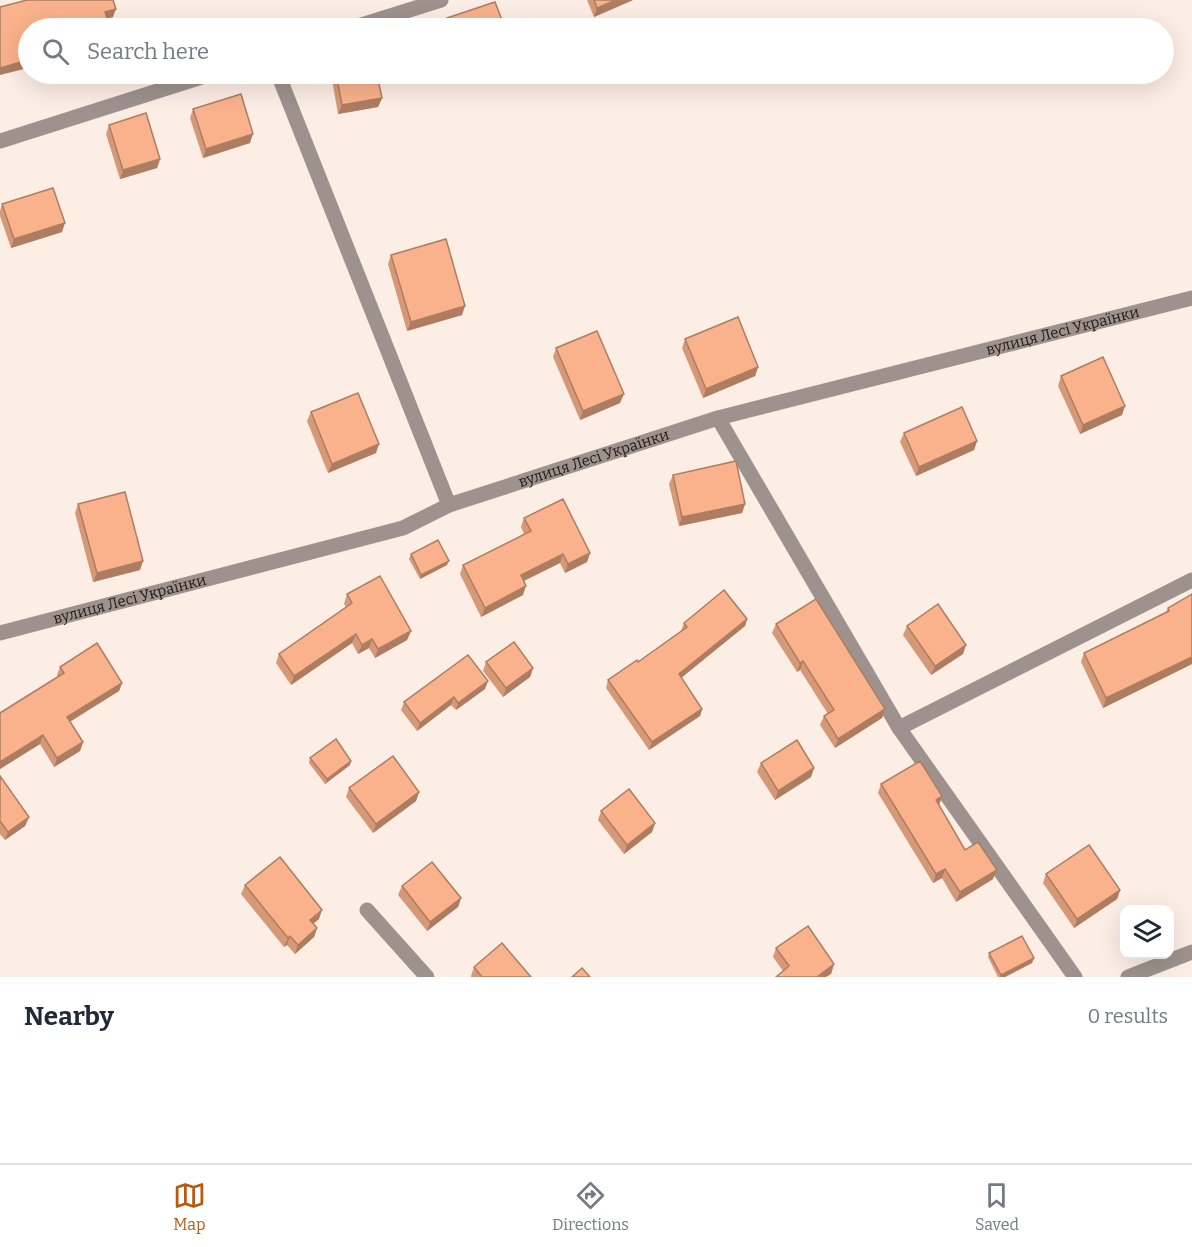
<!DOCTYPE html>
<html lang="en">
<head>
<meta charset="utf-8">
<style>
  :root { --surface:#fff; --page:#f6f6f7; --text:#1f2937; --muted:#747a83; --line:#e0e1e3; --accent:#b85912 }
  body { margin:0; font-family:Bitter,serif; background:var(--page); color:var(--text) }
  .controls { position:absolute; right:18px; bottom:18px; display:grid; overflow:hidden; border-radius:12px; box-shadow:0 6px 24px #0002 }
  .controls button { width:54px; height:54px; display:grid; place-items:center; padding:0; border:0; border-bottom:2px solid var(--line); background:var(--surface); color:var(--text); font:30px sans-serif }
  .list { margin:0; padding:0; list-style:none }
  h2 { display:flex; justify-content:space-between; align-items:center; height:78px; margin:0; padding:0 24px; font-size:26px }
  h2 small { font-size:20px; font-weight:400; color:var(--muted) }
  .icon { flex:none; width:33px; height:33px; fill:none; stroke:currentColor; stroke-width:2; stroke-linecap:round; stroke-linejoin:round }
  .map { position:relative; flex:none; width:1192px; height:977px; overflow:hidden }
  .search { position:absolute; background:var(--surface); box-shadow:0 6px 24px #0002; left:18px; right:18px; top:18px; height:66px; display:flex; align-items:center; gap:15px; box-sizing:border-box; padding:0 21px; border-radius:33px; color:var(--muted); font-size:22px }
  .sheet { height:186px; background:var(--surface) }
  nav { display:flex; justify-content:space-around; align-items:center; box-sizing:border-box; height:84px; border-top:2px solid var(--line); background:var(--surface); font-size:16px; color:var(--muted) }
  nav a { display:grid; justify-items:center; gap:3px }
  nav .on { color:var(--accent) }
  .map>svg:first-child { display:block }
  .lines { fill:none; stroke-linecap:round; stroke-linejoin:round }
  .service { stroke:#9d928d; stroke-width:15 }
  .minor { stroke:#9d928d; stroke-width:15 }
  .wall { fill:#d69978 }
  .shaded-wall { fill:#ae7d61 }
  .building { fill:#f9b28b; stroke:#ae7d61; stroke-width:1.5 }
  .labels { text-anchor:middle; stroke-width:5; stroke-linejoin:round; paint-order:stroke }
  .street-label { font-size:15px; fill:#221a15; stroke:#fcede5 }
</style>
</head>
<body>
<div class="map">
<svg width="1192" height="977" viewBox="0 0 1192 977">
  <rect width="100%" height="100%" fill="#fcede5"/>
  <g class="lines">
    <g class="service">
      <polyline points="278,74 449,505"/>
      <polyline points="899,728 1192,580"/>
    </g>
    <g class="minor">
      <polyline points="352,28 441,0"/>
      <polyline points="0,141 211,74"/>
      <polyline points="718,418 899,728 1075,977"/>
      <path id="s1" d="M 0,633 L 403,528 L 449,505 L 718,418 L 1192,298"/>
      <polyline points="367,910 427,977"/>
      <polyline points="1128,977 1192,952"/>
    </g>
  </g>
  <g class="wall">
    <polygon points="587,0 633,0 594,17"/>
    <polygon points="447,18 505,28 444,28"/>
    <polygon points="331,74 377,74 382,98 378,107 338,114"/>
    <polygon points="193,109 250,143 203,158 190,118"/>
    <polygon points="109,125 160,159 157,168 120,179 106,134"/>
    <polygon points="2,204 62,232 11,248 0,216 0,211"/>
    <polygon points="391,255 462,315 407,331 388,264"/>
    <polygon points="685,339 758,367 755,376 703,398 682,348"/>
    <polygon points="556,348 620,403 580,420 553,357"/>
    <polygon points="1061,376 1122,415 1080,434 1058,386"/>
    <polygon points="311,412 376,453 328,473 307,421"/>
    <polygon points="904,433 977,441 974,450 916,476 900,442"/>
    <polygon points="673,475 745,504 742,513 679,526 669,484"/>
    <polygon points="78,504 140,570 93,582 75,513"/>
    <polygon points="524,518 590,553 587,562 565,573 560,563 524,581 523,595 481,617 460,574 463,565 524,534 521,527"/>
    <polygon points="411,554 447,565 420,579 409,559"/>
    <polygon points="347,594 411,631 407,640 375,658 369,648 358,654 352,643 291,685 276,663 279,654 346,607 344,604"/>
    <polygon points="1192,594 1192,664 1103,708 1081,662 1084,653 1166,612 1168,608"/>
    <polygon points="747,619 745,626 681,678 702,709 700,716 649,750 606,688 608,680 638,662 682,631 681,631 684,623"/>
    <polygon points="776,624 885,709 882,718 835,748 820,725 824,716 828,714 800,670 797,672 772,633"/>
    <polygon points="907,626 963,654 931,675 903,635"/>
    <polygon points="486,662 533,668 530,677 503,697 483,671"/>
    <polygon points="60,667 122,683 119,691 70,722 83,742 80,751 54,767 40,744 0,769 0,713 58,677 57,675"/>
    <polygon points="485,689 456,710 451,705 417,731 401,710 404,702"/>
    <polygon points="310,758 350,765 325,784 309,763"/>
    <polygon points="761,763 814,768 811,777 775,800 757,772"/>
    <polygon points="0,776 29,817 25,826 5,840 0,834"/>
    <polygon points="881,784 942,796 939,805 965,850 993,879 956,902 942,878 933,883 878,793"/>
    <polygon points="349,788 419,792 416,801 373,833 346,797"/>
    <polygon points="601,811 655,823 652,832 624,854 598,820"/>
    <polygon points="1046,874 1120,890 1117,899 1074,928 1043,883"/>
    <polygon points="245,885 319,919 313,924 317,928 314,937 295,954 287,945 284,947 241,894"/>
    <polygon points="402,886 461,898 458,907 427,931 398,895"/>
    <polygon points="776,948 834,964 831,974 783,971 773,957"/>
    <polygon points="989,953 1034,958 1032,963 1005,977 998,977 988,957"/>
    <polygon points="474,967 531,977 471,977 471,976"/>
  </g>
  <g class="shaded-wall">
    <polygon points="616,0 633,0 594,17 597,8"/>
    <polygon points="116,9 113,17 102,21 105,12"/>
    <polygon points="28,60 28,68 0,75 0,68"/>
    <polygon points="382,98 378,107 338,114 342,105"/>
    <polygon points="253,134 250,143 203,158 206,149"/>
    <polygon points="160,159 157,168 120,179 123,170"/>
    <polygon points="65,223 62,232 11,248 14,239"/>
    <polygon points="465,306 462,315 407,331 411,322"/>
    <polygon points="758,367 755,376 703,398 706,389"/>
    <polygon points="624,394 620,403 580,420 583,411"/>
    <polygon points="1125,406 1122,415 1080,434 1083,425"/>
    <polygon points="977,441 974,450 916,476 919,467"/>
    <polygon points="379,444 376,453 328,473 332,464"/>
    <polygon points="745,504 742,513 679,526 682,517"/>
    <polygon points="590,553 587,562 565,573 568,564"/>
    <polygon points="563,554 560,563 517,584 521,575"/>
    <polygon points="143,561 140,570 93,582 97,573"/>
    <polygon points="449,561 447,565 420,579 421,575"/>
    <polygon points="526,586 523,595 481,617 485,608"/>
    <polygon points="747,619 745,626 676,682 679,674"/>
    <polygon points="411,631 407,640 375,658 378,649"/>
    <polygon points="356,634 352,643 291,685 294,676"/>
    <polygon points="372,639 369,648 358,654 362,645"/>
    <polygon points="966,645 963,654 931,675 935,666"/>
    <polygon points="1192,657 1192,664 1103,708 1106,698"/>
    <polygon points="803,661 800,670 797,672 800,663"/>
    <polygon points="533,668 530,677 503,697 506,688"/>
    <polygon points="488,681 485,689 456,710 458,703"/>
    <polygon points="122,683 119,691 64,725 67,717"/>
    <polygon points="454,697 451,705 417,731 420,723"/>
    <polygon points="702,709 700,716 649,750 652,742"/>
    <polygon points="885,709 882,718 835,748 838,739"/>
    <polygon points="43,735 40,744 0,769 0,762"/>
    <polygon points="83,742 80,751 54,767 57,758"/>
    <polygon points="351,761 350,765 325,784 327,779"/>
    <polygon points="814,768 811,777 775,800 778,791"/>
    <polygon points="419,792 416,801 373,833 376,824"/>
    <polygon points="942,796 939,805 936,800"/>
    <polygon points="29,817 25,826 5,840 8,832"/>
    <polygon points="655,823 652,832 624,854 627,845"/>
    <polygon points="945,869 942,878 933,883 936,874"/>
    <polygon points="997,870 993,879 956,902 960,892"/>
    <polygon points="1120,890 1117,899 1074,928 1077,919"/>
    <polygon points="461,898 458,907 427,931 430,922"/>
    <polygon points="322,910 319,919 307,929 310,920"/>
    <polygon points="317,928 314,937 295,954 298,945"/>
    <polygon points="290,936 287,945 284,947 288,938"/>
    <polygon points="1034,958 1032,963 1005,977 1000,977 1001,975"/>
    <polygon points="834,964 831,974 826,977 817,977"/>
  </g>
  <g class="building">
    <polygon points="27,0 113,0 116,9 105,12 110,27 103,28 28,28 28,60 0,68 0,7"/>
    <polygon points="594,0 616,0 597,8"/>
    <polygon points="495,2 505,28 450,28 447,18"/>
    <polygon points="336,74 377,74 382,98 342,105"/>
    <polygon points="241,94 253,134 206,149 193,109"/>
    <polygon points="146,113 160,159 123,170 109,125"/>
    <polygon points="53,188 65,223 14,239 2,204"/>
    <polygon points="446,239 465,306 411,322 391,255"/>
    <polygon points="738,317 758,367 706,389 685,339"/>
    <polygon points="597,331 624,394 583,411 556,348"/>
    <polygon points="1103,357 1125,406 1083,425 1061,376"/>
    <polygon points="358,393 379,444 332,464 311,412"/>
    <polygon points="962,407 977,441 919,467 904,433"/>
    <polygon points="736,461 745,504 682,517 673,475"/>
    <polygon points="125,492 143,561 97,573 78,504"/>
    <polygon points="563,499 590,553 568,564 563,554 521,575 526,586 485,608 463,565 531,531 524,518"/>
    <polygon points="438,540 449,561 421,575 411,554"/>
    <polygon points="380,576 411,631 378,649 372,639 362,645 356,634 294,676 279,654 352,603 347,594"/>
    <polygon points="724,590 747,619 679,674 702,709 652,742 608,680 637,660 638,662 687,627 684,623"/>
    <polygon points="1192,594 1192,657 1106,698 1084,653 1169,611 1168,608"/>
    <polygon points="816,599 885,709 838,739 824,716 834,710 803,661 800,663 776,624"/>
    <polygon points="938,604 966,645 935,666 907,626"/>
    <polygon points="514,642 533,668 506,688 486,662"/>
    <polygon points="97,643 122,683 67,717 83,742 57,758 43,735 0,762 0,713 64,673 60,667"/>
    <polygon points="468,655 488,681 458,703 454,697 420,723 404,702"/>
    <polygon points="336,739 351,761 327,779 310,758"/>
    <polygon points="797,740 814,768 778,791 761,763"/>
    <polygon points="393,756 419,792 376,824 349,788"/>
    <polygon points="920,761 942,796 936,800 965,850 978,842 997,870 960,892 945,869 936,874 881,784"/>
    <polygon points="0,776 29,817 8,832 0,821"/>
    <polygon points="629,789 655,823 627,845 601,811"/>
    <polygon points="1089,845 1120,890 1077,919 1046,874"/>
    <polygon points="280,857 322,910 310,920 317,928 298,945 290,936 288,938 245,885"/>
    <polygon points="432,862 461,898 430,922 402,886"/>
    <polygon points="808,926 834,964 817,977 776,977 789,966 776,948"/>
    <polygon points="1022,936 1034,958 1001,975 989,953"/>
    <polygon points="502,943 531,977 482,977 474,967"/>
    <polygon points="582,968 590,977 572,977"/>
  </g>
  <g class="labels">
    <g class="street-label">
      <text dy="5" stroke="none"><textPath href="#s1" startOffset="1106">вулиця Лесі Українки</textPath></text>
      <text dy="5" stroke="none"><textPath href="#s1" startOffset="620">вулиця Лесі Українки</textPath></text>
      <text dy="5" stroke="none"><textPath href="#s1" startOffset="134">вулиця Лесі Українки</textPath></text>
    </g>
  </g>
</svg>
<div class="controls">
<button><svg class="icon" aria-label="layers" viewBox="0 0 24 24"><path d="M12 4l9 5-9 5-9-5zM3 14l9 5 9-5"/></svg></button>
</div>
<div class="search"><svg class="icon" aria-label="search" viewBox="0 0 24 24"><circle cx="10" cy="10" r="6"/><path d="M15 15l6 6"/></svg>Search here</div>
</div>
<section class="sheet">
<h2>Nearby<small>0 results</small></h2>
<ul class="list">
</ul>
</section>
<nav>
<a class="on"><svg class="icon" aria-label="map" viewBox="0 0 24 24"><path d="M3 6l6-2 6 2 6-2v14l-6 2-6-2-6 2zM9 4v14M15 6v14"/></svg>Map</a>
<a><svg class="icon" aria-label="directions" viewBox="0 0 24 24"><path d="M12 3l9 9-9 9-9-9zM9 14v-3h6M13 9l2 2-2 2"/></svg>Directions</a>
<a><svg class="icon" aria-label="saved" viewBox="0 0 24 24"><path d="M7 4h10v16l-5-4-5 4z"/></svg>Saved</a>
</nav>
</body>
</html>
